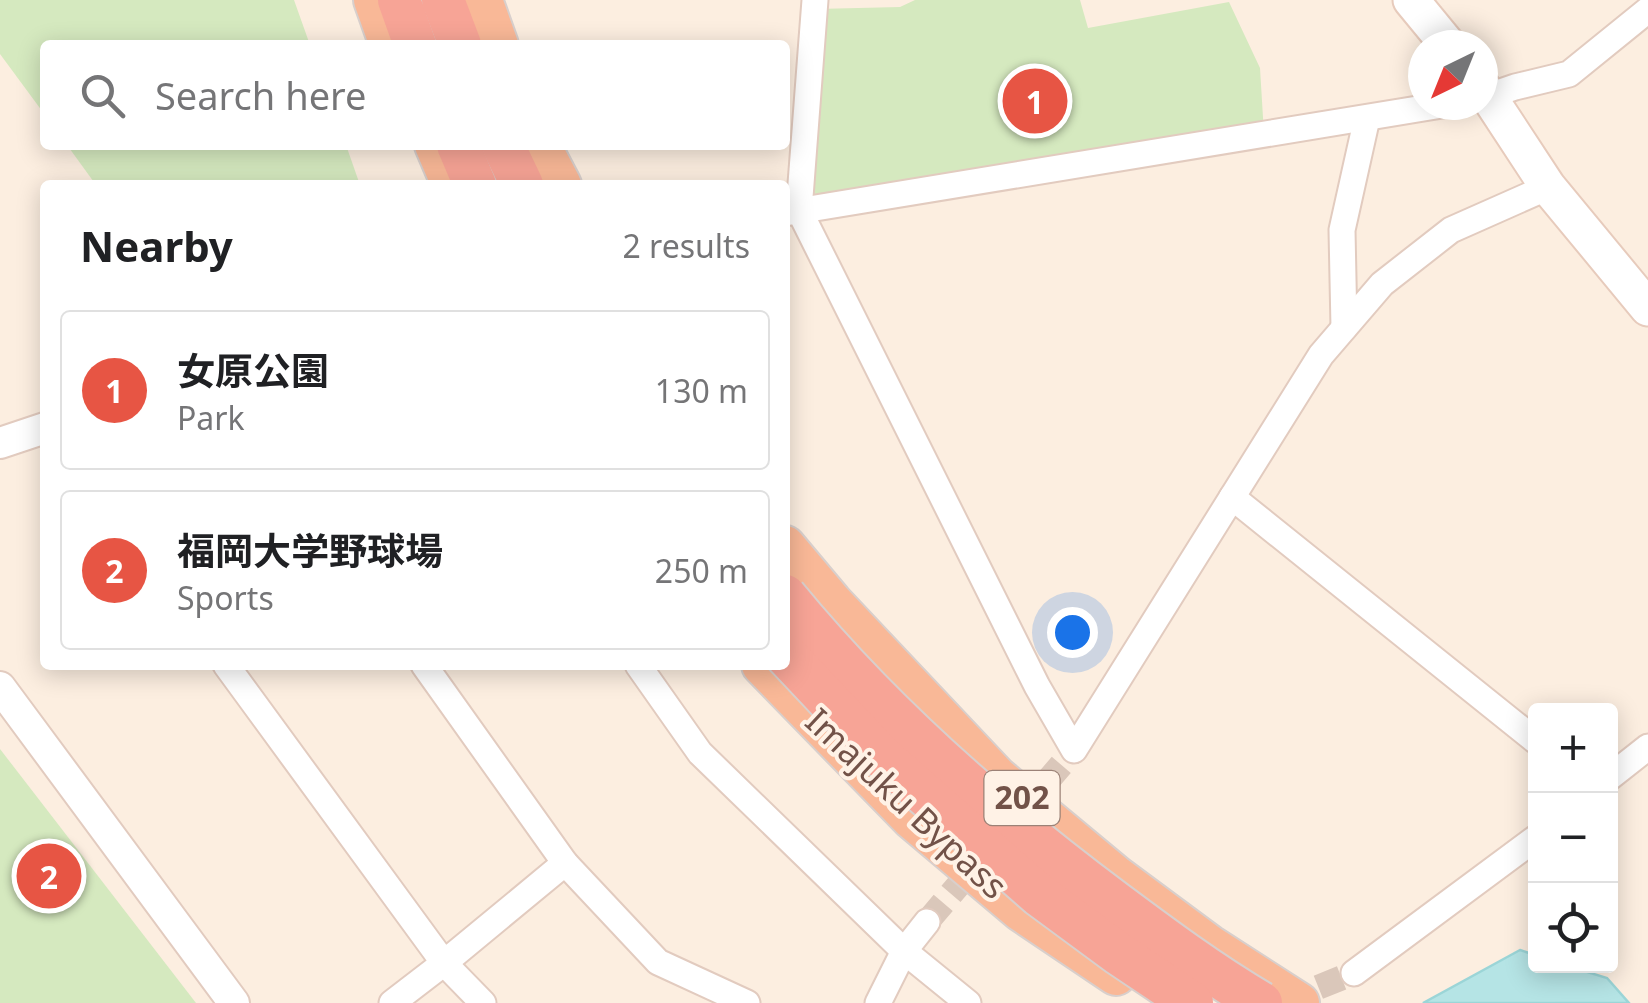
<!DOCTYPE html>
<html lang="en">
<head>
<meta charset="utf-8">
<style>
  :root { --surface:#fff; --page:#f2f2f2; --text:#202124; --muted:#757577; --line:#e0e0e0; --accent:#e75544 }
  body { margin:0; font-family:"Noto Sans","Noto Sans JP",sans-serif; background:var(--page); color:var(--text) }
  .controls { position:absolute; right:30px; bottom:30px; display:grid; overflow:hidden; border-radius:10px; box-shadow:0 5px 25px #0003 }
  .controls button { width:90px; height:90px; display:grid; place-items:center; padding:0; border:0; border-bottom:2px solid var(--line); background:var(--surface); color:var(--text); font:50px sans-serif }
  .compass { position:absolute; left:1408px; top:30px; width:90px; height:90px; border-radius:50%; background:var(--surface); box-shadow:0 5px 25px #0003; rotate:223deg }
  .you { position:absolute; left:1072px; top:632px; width:35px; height:35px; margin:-25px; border:8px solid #fff; border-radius:50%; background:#1a73e8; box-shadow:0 0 0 15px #1a73e833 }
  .badge { display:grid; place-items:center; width:65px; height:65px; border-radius:50%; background:var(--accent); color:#fff; font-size:32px; font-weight:700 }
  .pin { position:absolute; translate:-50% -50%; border:5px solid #fff; box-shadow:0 2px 10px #0006 }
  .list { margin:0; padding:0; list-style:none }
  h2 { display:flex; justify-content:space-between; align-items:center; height:130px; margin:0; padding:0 40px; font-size:42px }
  h2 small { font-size:32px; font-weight:400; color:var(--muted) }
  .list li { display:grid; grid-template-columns:65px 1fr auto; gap:30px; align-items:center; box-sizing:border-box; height:160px; margin:0 20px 20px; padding:0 20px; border:2px solid var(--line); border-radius:10px }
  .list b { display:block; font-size:38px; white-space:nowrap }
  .list p { margin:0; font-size:32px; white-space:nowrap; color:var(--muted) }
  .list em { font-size:32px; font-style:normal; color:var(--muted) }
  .icon { flex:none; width:55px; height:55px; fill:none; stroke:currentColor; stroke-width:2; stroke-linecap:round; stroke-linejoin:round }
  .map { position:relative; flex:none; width:1648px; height:1003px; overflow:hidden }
  .search { position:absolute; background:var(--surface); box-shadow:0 5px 25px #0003; left:40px; top:40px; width:750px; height:110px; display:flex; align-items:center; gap:25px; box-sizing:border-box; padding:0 35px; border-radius:10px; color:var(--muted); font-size:38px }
  .panel { position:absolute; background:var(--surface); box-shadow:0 5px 25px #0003; left:40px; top:180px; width:750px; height:490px; border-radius:10px }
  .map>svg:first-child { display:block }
  .green { fill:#d5e9bf }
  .water { fill:#b5e4e5; stroke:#9bd5d7; stroke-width:2.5 }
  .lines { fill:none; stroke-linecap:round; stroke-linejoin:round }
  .minor-tunnel { stroke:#dac7ba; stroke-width:25; stroke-dasharray:25 12; stroke-linecap:butt }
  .minor-casing { stroke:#e2cbbf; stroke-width:29 }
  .tertiary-casing { stroke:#e2cbbf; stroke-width:34 }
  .secondary-casing { stroke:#e7cbbc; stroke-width:39 }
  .trunk-casing { stroke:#d8cfcc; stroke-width:44 }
  .motorway-casing { stroke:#d8cfcc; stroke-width:46 }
  .minor { stroke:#fff; stroke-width:25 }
  .tertiary { stroke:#fff; stroke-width:30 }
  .secondary { stroke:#fff; stroke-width:35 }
  .trunk { stroke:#f9b897; stroke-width:40 }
  .motorway { stroke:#f7a496; stroke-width:42 }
  .motorway-bridge-casing { stroke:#d8cfcc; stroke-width:46; stroke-linecap:butt }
  .motorway-bridge { stroke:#f7a496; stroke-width:42 }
  .labels { text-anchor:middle; stroke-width:8; stroke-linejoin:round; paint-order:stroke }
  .shield { fill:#fff2e6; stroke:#9c8277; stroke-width:2.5 }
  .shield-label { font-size:32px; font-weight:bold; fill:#725248 }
  .street-label { font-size:35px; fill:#725248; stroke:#fff2e6 }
</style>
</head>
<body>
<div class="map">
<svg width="1648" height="1003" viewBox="0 0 1648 1003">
  <rect width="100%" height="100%" fill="#fceee0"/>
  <g class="green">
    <polygon points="0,0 294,0 310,45 45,45 45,115 0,54"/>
    <polygon points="915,0 1080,0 1088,28 1229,2 1260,68 1264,134 799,210 816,9 900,7"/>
    <polygon points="67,145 346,145 360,185 96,185"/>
    <polygon points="0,749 196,1003 0,1003"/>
  </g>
  <polygon class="water" points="1520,950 1535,955 1536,966 1568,966 1607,978 1629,1003 1423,1003"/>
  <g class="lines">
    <g class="minor-tunnel">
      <polyline points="1021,812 1074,750"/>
      <polyline points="927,922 979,861"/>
      <polyline points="1284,1001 1354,973"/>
    </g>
    <defs>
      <g id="minor">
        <polyline points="815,0 799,210 1037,686 1074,750 1321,355 1382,284 1451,230 1548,187"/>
        <polyline points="1483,98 1515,87 1569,74 1648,10"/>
        <polyline points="785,213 1442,105"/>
        <polyline points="1344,328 1342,230 1367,118"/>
        <polyline points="1232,497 1536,741"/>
        <polyline points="226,665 444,963 565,863"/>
        <polyline points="424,665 565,863 658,962 747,1003"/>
        <polyline points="638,665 700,753 904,951 968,1003"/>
        <polyline points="1610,777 1648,747"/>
        <polyline points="1354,973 1536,838"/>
        <polyline points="392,1003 444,963 483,1003"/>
        <polyline points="878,1003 904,951 927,922"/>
      </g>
      <g id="tertiary">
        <polyline points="0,443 45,428"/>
        <polyline points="0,687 234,1003"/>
      </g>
      <g id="secondary">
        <polyline points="1411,0 1448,45"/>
        <polyline points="1483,88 1548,187 1648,308"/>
      </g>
      <g id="trunk">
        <polyline points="374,0 390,45"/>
        <polyline points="482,0 498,45"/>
        <polyline points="435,145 452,185"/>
        <polyline points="540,145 561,185"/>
        <polyline points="785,546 832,602 997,777 1116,876 1209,945 1299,1003"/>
        <polyline points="762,665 912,819 1021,911 1116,975"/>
      </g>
      <g id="motorway">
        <polyline points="399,0 415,45"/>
        <polyline points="443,0 460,45"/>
        <polyline points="458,145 475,185"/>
        <polyline points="503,145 522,185"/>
      </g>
    </defs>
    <use href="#minor" class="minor-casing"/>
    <use href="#tertiary" class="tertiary-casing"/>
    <use href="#secondary" class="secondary-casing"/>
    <use href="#trunk" class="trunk-casing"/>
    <use href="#motorway" class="motorway-casing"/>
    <use href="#minor" class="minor"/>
    <use href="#tertiary" class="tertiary"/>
    <use href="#secondary" class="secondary"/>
    <use href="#trunk" class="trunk"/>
    <use href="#motorway" class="motorway"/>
    <defs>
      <g id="motorway-bridge">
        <path d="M 785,596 C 881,713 995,813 1116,903 C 1163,938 1210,973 1261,1003"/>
        <polyline points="785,654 880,755 1039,895 1119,954 1192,1003"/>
      </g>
    </defs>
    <use href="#motorway-bridge" class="motorway-bridge-casing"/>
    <use href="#motorway-bridge" class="motorway-bridge"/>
  </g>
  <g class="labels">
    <rect class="shield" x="984.5" y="771" width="75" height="54" rx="8"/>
    <g class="shield-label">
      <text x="1022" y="809">202</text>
    </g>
    <g class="street-label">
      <text transform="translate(906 804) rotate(43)" y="12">Imajuku Bypass</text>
    </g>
  </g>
</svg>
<div class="controls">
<button>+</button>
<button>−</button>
<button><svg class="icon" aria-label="locate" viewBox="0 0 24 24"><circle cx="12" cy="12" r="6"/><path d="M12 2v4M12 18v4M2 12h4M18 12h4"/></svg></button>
</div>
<svg class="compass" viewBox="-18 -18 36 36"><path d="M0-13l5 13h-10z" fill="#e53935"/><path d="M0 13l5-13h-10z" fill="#757577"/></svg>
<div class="you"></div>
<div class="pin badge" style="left:1035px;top:101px">1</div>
<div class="pin badge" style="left:49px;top:876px">2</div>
<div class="search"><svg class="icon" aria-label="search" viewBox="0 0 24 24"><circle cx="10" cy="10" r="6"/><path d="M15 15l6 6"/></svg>Search here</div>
<section class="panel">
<h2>Nearby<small>2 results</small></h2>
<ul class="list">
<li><span class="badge">1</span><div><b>女原公園</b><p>Park</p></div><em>130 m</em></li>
<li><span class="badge">2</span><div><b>福岡大学野球場</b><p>Sports</p></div><em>250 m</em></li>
</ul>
</section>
</div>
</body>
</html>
